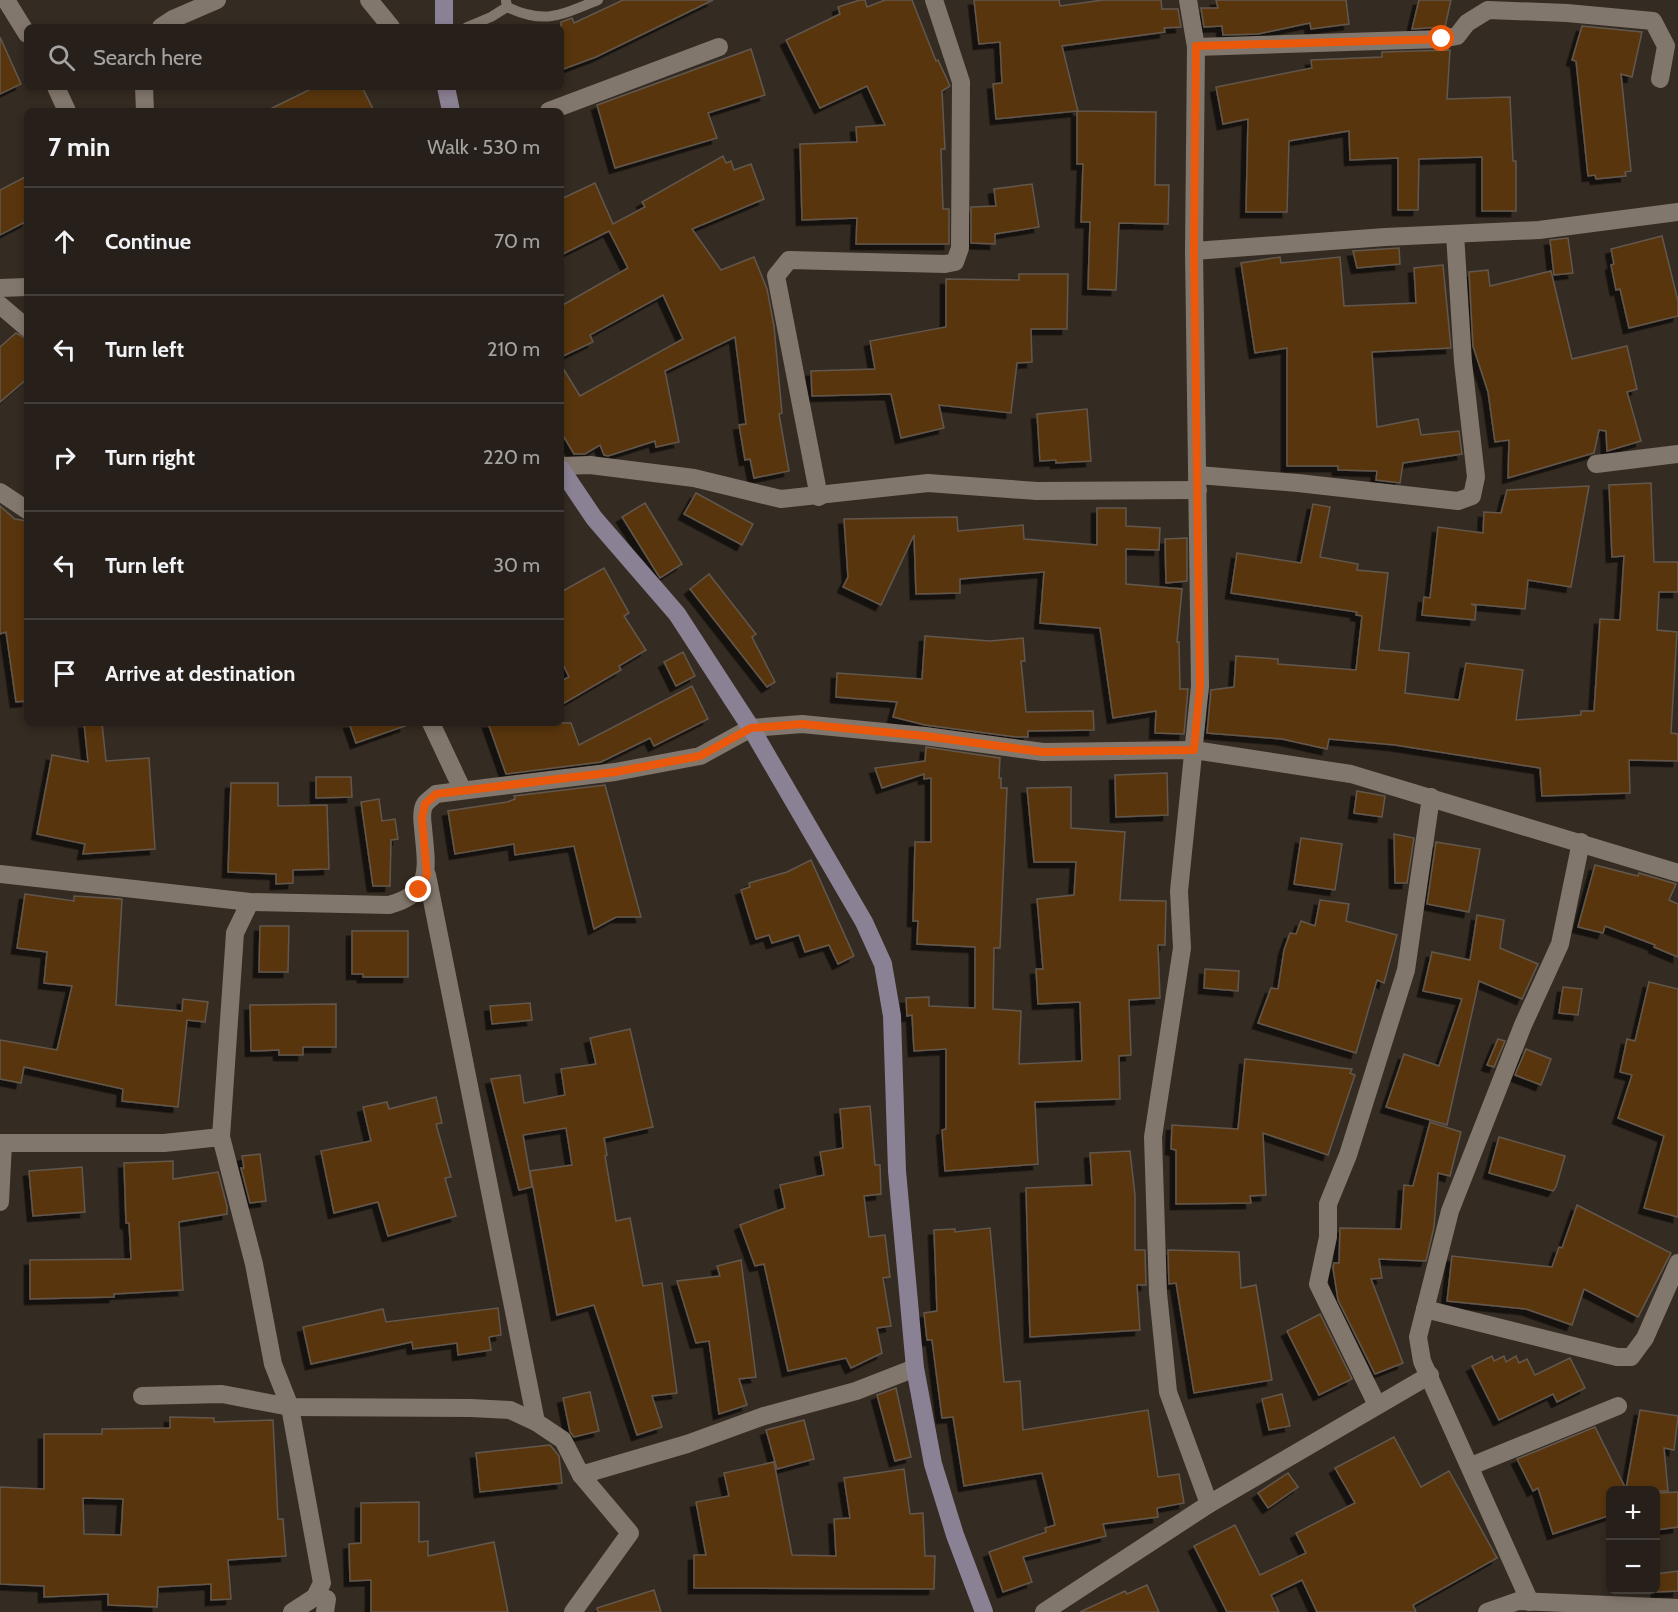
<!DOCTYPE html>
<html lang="en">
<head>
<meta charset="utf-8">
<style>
  :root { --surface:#27201a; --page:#332d27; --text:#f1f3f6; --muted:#a4a3a2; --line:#433e39 }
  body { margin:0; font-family:Cabin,sans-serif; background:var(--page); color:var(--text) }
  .controls { position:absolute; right:18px; bottom:18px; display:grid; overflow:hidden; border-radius:9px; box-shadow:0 3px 9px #0003 }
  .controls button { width:54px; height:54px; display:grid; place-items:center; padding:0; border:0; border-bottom:2px solid var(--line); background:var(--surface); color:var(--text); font:30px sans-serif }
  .stop { position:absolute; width:18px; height:18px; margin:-14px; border:4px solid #ea580c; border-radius:50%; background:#fff }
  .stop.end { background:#ea580c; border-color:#fff; box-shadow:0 2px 6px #0008 }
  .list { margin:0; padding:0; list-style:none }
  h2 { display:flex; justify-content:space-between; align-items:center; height:78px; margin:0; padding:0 24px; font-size:26px }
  h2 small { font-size:20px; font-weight:400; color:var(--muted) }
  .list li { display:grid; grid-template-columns:39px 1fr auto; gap:18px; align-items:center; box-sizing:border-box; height:108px; padding:0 24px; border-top:2px solid var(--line) }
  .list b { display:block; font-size:22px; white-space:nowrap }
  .list em { font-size:20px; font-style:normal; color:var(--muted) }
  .icon { flex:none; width:33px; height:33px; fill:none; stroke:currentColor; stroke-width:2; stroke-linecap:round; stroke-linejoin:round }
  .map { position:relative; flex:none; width:1678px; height:1612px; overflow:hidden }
  .search { position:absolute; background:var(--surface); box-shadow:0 3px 9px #0003; left:24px; top:24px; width:540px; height:66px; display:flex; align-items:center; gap:15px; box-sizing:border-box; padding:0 21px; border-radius:9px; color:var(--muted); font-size:22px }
  .panel { position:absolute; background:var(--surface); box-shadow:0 3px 9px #0003; left:24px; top:108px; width:540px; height:618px; border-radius:9px }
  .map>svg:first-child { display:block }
  .building { fill:#59360b; stroke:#62574d; stroke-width:1.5; fill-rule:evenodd; filter:url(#shadow) }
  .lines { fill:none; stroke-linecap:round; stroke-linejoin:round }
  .lane { stroke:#82776c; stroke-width:10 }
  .street { stroke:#82776c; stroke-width:18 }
  .secondary { stroke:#8b8194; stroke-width:18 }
  .route { stroke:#ea580c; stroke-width:8 }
</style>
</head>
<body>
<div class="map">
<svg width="1678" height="1612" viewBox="0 0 1678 1612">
  <defs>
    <filter id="shadow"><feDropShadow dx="-5.5" dy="5.5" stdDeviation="0" flood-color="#0009"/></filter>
  </defs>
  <rect width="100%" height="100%" fill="#342b22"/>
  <g class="building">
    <polygon points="623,0 713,0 596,57 561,70 561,22 572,18 574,23"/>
    <polygon points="860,0 865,0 867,7 885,0 912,0 936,61 938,60 950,86 942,91 945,149 941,149 943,209 949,209 949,244 856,244 857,218 802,220 800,144 857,142 856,127 885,125 867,86 820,108 786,40 840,14 838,7"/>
    <polygon points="974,0 1059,0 1060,6 1103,0 1161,0 1162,9 1178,9 1181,27 1164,28 1165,32 1062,46 1078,111 1156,112 1155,185 1169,185 1168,224 1119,223 1116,290 1088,289 1090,222 1081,222 1083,164 1077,164 1077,111 996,119 993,84 1002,83 1000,42 979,44"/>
    <polygon points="1216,0 1346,0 1349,24 1311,29 1310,23 1258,34 1223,35 1222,26 1204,27 1201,8 1218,8"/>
    <polygon points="1419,0 1451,0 1445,27 1412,29"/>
    <polygon points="1582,26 1642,32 1632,77 1621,74 1631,171 1625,172 1626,176 1596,179 1595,175 1588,176 1576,61 1572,60"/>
    <polygon points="0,37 21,84 0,94"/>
    <polygon points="751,49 765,95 708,113 717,138 615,168 597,105"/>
    <polygon points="1450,50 1447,99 1510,97 1513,161 1516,161 1516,211 1482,211 1482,157 1419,159 1418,210 1398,210 1398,158 1350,160 1349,131 1289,141 1287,212 1246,212 1248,119 1223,124 1216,87 1312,68 1311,60 1382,57 1382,52"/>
    <polygon points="315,87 362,87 374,111 266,111"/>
    <polygon points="723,156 726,163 731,161 734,170 751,164 764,199 692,229 721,270 754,257 767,289 774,326 782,413 779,414 789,471 754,478 750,459 745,460 739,425 746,424 735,337 665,371 679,442 656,447 655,441 608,456 604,455 600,445 585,454 574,454 561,432 561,365 580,396 683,339 663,295 590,335 593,342 561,357 561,306 628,268 609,231 561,255 561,199 595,183 613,224 645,207 642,202"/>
    <polygon points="27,176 27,221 0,235 0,190"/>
    <polygon points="1032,184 1039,227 995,234 995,244 971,243 971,207 996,206 994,189"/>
    <polygon points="1662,236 1678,301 1678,316 1629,328 1620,289 1616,290 1611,265 1614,264 1611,249"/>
    <polygon points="1568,238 1573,273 1554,275 1550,240"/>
    <polygon points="1399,248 1400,264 1357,268 1353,251"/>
    <polygon points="1280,257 1281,263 1340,257 1344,306 1416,303 1414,268 1443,265 1451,348 1372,352 1377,427 1418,419 1421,435 1459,431 1462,454 1403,463 1400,483 1376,480 1377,471 1338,470 1338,466 1287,466 1287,348 1255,353 1241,263"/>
    <polygon points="1488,270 1490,286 1551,271 1572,359 1627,346 1637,389 1627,392 1641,441 1607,451 1606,431 1599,430 1594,453 1508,478 1509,440 1495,442 1488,392 1473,346 1469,272"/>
    <polygon points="1019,274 1068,274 1067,329 1031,329 1032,362 1017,363 1011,413 939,405 944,428 901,438 891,394 812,396 811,371 875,369 870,341 946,327 946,279 1019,280"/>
    <polygon points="16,333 27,339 27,379 0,402 0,347"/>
    <polygon points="1087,409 1091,461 1056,463 1056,460 1040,461 1037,414"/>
    <polygon points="1651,483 1654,562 1678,562 1678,592 1659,592 1657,630 1677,632 1671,733 1678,734 1678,761 1629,760 1630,793 1542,796 1540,768 1395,745 1329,739 1327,749 1282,739 1207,733 1211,690 1234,687 1236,656 1278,659 1278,664 1356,670 1362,616 1356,615 1357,612 1231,593 1237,553 1301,563 1313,504 1330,507 1320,557 1358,564 1357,570 1388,573 1379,650 1409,653 1405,693 1459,700 1466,663 1523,670 1516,720 1581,715 1581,711 1594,711 1600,619 1620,620 1624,556 1612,557 1609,485"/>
    <polygon points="1589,486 1571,587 1528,580 1525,609 1471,604 1476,606 1475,620 1422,615 1424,597 1430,598 1438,527 1483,533 1484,512 1501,513 1507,490"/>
    <polygon points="696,493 753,524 742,545 684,514"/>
    <polygon points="645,503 682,564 660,578 622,517"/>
    <polygon points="0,506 15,519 27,521 27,701 16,702 6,632 0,634"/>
    <polygon points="1097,508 1126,508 1126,526 1160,528 1159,550 1126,549 1126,584 1182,589 1177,642 1179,642 1180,689 1188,689 1184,734 1155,733 1156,711 1113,718 1100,628 1040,623 1044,572 960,579 960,593 916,594 914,535 881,605 843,587 848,577 844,519 957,517 958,531 1023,525 1024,539 1097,545"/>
    <polygon points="1187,538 1187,581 1166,583 1165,539"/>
    <polygon points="604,568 629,613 624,616 646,650 619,666 621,670 561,705 561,681 569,677 561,660 561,592"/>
    <polygon points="709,574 756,634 752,637 775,682 767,687 690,589"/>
    <polygon points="925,636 990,641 1023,638 1025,661 1021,661 1026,712 1093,711 1094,730 1028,731 1028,737 1016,737 925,725 893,717 897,702 836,697 837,673 922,679"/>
    <polygon points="683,652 695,676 676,686 664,662"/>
    <polygon points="692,686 708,719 654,746 650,738 601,762 506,774 488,723 571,723 579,745"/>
    <polygon points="84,723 102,723 106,761 149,758 155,849 83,854 85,844 37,834 52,755 88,762"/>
    <polygon points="349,723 405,723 405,726 356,743"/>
    <polygon points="926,747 1000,758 999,778 1001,778 1001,788 1007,788 1000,948 994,948 993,1009 1021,1011 1019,1064 1082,1061 1080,1002 1038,1004 1036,969 1043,969 1037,899 1074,895 1076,862 1034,862 1027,788 1071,787 1071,828 1125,832 1120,900 1166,901 1165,945 1158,945 1160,998 1129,1000 1131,1055 1119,1056 1120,1099 1035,1102 1038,1164 945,1171 942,1130 946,1129 946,1049 914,1051 912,1015 907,1016 906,998 929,997 929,1006 975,1008 975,947 917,944 918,921 913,921 915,842 931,842 931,778 924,779 924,774 882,788 875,768 925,761"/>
    <polygon points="1167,773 1168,815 1116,817 1115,775"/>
    <polygon points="316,777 351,777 352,797 316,798"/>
    <polygon points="231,783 278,783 278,806 327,805 329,869 293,870 293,883 276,884 276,874 228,872"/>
    <polygon points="605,785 641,917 616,917 594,929 574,846 515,855 514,844 455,854 448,811 507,802 515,799 514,796"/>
    <polygon points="1357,791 1385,796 1382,817 1354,813"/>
    <polygon points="379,799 382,821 395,819 398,839 391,840 390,886 373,886 361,802"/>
    <polygon points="1394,834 1414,838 1407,883 1395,883"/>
    <polygon points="1301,838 1342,844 1335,890 1294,884"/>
    <polygon points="1436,842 1480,849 1469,912 1427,904"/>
    <polygon points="811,860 854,956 838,964 829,945 805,952 799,935 772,943 769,935 756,939 741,890 750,887 749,883 787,872"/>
    <polygon points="1595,865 1638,876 1639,873 1676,884 1669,900 1678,904 1678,957 1654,947 1655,945 1605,926 1603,933 1578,927"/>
    <polygon points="25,894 74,901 74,896 122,899 116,1005 182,1011 183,999 208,1002 205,1022 187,1020 178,1107 122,1101 123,1089 24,1067 21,1083 0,1079 0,1040 57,1050 72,986 44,983 47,952 17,948"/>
    <polygon points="1320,900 1349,904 1346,921 1397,935 1384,983 1377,980 1356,1053 1258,1023 1271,988 1278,989 1284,950 1290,933 1296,934 1301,921 1315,926"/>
    <polygon points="1477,915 1504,920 1500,948 1538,964 1522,999 1479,981 1447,1125 1386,1107 1404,1054 1439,1066 1462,999 1423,991 1432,952 1470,960"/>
    <polygon points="260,926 289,926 288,972 259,972"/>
    <polygon points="352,931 408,931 408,977 363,977 363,974 352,974"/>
    <polygon points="1205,969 1239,971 1238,991 1204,988"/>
    <polygon points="1649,982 1678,989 1678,1217 1644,1208 1664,1136 1618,1118 1632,1075 1620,1072 1627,1039 1635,1041"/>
    <polygon points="1563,987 1582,989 1578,1015 1559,1013"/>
    <polygon points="530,1003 532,1020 492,1024 490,1006"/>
    <polygon points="336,1004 336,1047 303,1047 303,1055 279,1055 279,1050 251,1051 250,1005"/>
    <polygon points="630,1029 653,1127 604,1138 607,1155 605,1156 616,1221 630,1218 643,1286 662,1283 677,1393 652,1396 662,1427 637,1435 594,1305 557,1315 530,1171 572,1165 566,1128 523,1135 532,1187 519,1190 491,1079 520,1075 524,1103 565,1095 561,1069 596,1064 590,1038"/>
    <polygon points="1498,1039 1505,1041 1494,1067 1487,1065"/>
    <polygon points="1526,1049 1551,1059 1541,1085 1515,1075"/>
    <polygon points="1245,1059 1352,1069 1350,1073 1355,1075 1328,1155 1263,1133 1266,1195 1250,1196 1251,1203 1176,1204 1176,1150 1171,1149 1172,1125 1238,1129"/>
    <polygon points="436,1097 442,1123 436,1124 451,1177 445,1178 456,1216 388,1236 378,1202 334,1213 321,1151 371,1141 363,1107 387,1102 389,1109"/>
    <polygon points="870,1106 875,1165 880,1165 881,1194 864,1196 869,1237 885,1235 890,1277 883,1278 891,1326 877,1328 882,1353 851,1368 846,1358 788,1371 764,1264 755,1266 740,1225 785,1208 780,1185 824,1175 820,1152 843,1148 840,1109"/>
    <polygon points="1430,1122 1461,1132 1450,1176 1438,1173 1434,1227 1426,1261 1379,1259 1382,1278 1371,1279 1403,1363 1375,1374 1338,1300 1333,1268 1334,1263 1339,1263 1340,1228 1401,1229 1404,1185 1413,1186"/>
    <polygon points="1499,1137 1565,1156 1556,1187 1553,1191 1489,1173"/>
    <polygon points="1130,1151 1135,1195 1135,1250 1145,1250 1146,1285 1137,1285 1140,1330 1030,1337 1026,1188 1092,1185 1090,1153"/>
    <polygon points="260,1154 266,1201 250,1203 241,1168 244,1168 242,1156"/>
    <polygon points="173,1161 173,1179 218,1172 227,1206 227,1214 179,1222 183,1290 114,1294 114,1297 30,1299 30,1260 131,1259 129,1223 126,1223 124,1163"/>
    <polygon points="82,1167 85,1212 33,1216 29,1171"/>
    <polygon points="1577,1205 1671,1253 1638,1317 1584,1289 1572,1325 1526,1309 1447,1301 1452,1256 1552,1267 1559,1247 1562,1248"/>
    <polygon points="990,1228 1004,1382 1020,1381 1023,1430 1148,1410 1158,1477 1179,1474 1184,1503 1157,1508 1158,1517 1103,1524 1106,1536 1023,1557 1032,1582 1003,1592 989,1552 1046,1532 1045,1528 1055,1525 1042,1473 964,1486 953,1417 942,1418 932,1340 927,1340 924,1313 937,1311 934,1230 955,1229 955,1232"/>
    <polygon points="1168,1250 1239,1252 1241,1288 1256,1285 1272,1380 1194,1393 1176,1283 1169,1284"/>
    <polygon points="741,1260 756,1377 739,1379 747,1405 719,1414 709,1341 696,1343 677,1281 720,1276 717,1266"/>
    <polygon points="498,1308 501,1335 489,1337 491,1350 458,1355 457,1343 413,1349 412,1342 311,1364 303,1327 383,1309 386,1322"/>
    <polygon points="1320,1314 1352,1379 1319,1395 1287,1331"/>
    <polygon points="1492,1356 1494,1361 1504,1356 1506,1362 1516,1356 1519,1363 1527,1359 1535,1375 1570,1358 1585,1388 1557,1402 1553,1394 1499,1420 1472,1366"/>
    <polygon points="896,1388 911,1457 895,1461 877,1395"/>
    <polygon points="590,1392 599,1431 574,1437 570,1432 563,1398"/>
    <polygon points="1282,1394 1290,1426 1269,1430 1262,1399"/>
    <polygon points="1640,1410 1678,1416 1674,1450 1664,1448 1668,1491 1611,1491 1611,1515 1553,1534 1538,1488 1533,1491 1517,1459 1595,1427 1626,1489"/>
    <path d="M 170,1417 L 214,1418 L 214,1422 L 273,1420 L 278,1519 L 283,1519 L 286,1556 L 228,1560 L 231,1599 L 211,1600 L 211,1584 L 158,1587 L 157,1607 L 108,1605 L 108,1594 L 44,1597 L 44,1586 L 0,1584 L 0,1487 L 44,1489 L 44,1434 L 102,1434 L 102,1429 L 170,1428 ZM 83,1498 L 123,1499 L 121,1535 L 84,1534 Z"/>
    <polygon points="804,1420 814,1459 777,1469 766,1430"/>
    <polygon points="1394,1437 1421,1487 1449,1471 1497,1558 1413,1605 1416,1612 1317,1612 1302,1580 1271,1595 1279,1612 1227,1612 1194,1546 1235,1525 1260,1575 1306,1553 1296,1533 1355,1503 1335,1468"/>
    <polygon points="550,1445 559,1456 562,1483 480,1492 476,1453"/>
    <polygon points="774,1462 792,1555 836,1556 834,1519 850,1518 844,1478 904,1469 910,1514 923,1513 925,1556 935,1556 934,1589 694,1588 694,1555 706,1555 696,1502 729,1496 724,1473"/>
    <polygon points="1288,1473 1298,1487 1268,1508 1258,1493"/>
    <polygon points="1678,1492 1678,1527 1656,1530 1656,1493"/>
    <polygon points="419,1502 419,1542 428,1541 428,1556 494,1542 508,1612 371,1612 371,1580 350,1581 349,1544 361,1543 361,1503"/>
    <polygon points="1678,1571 1678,1591 1657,1592 1656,1574"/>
    <polygon points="1147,1585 1159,1612 1080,1612 1125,1591 1127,1594"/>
    <polygon points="654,1590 661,1612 598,1612 597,1608"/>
  </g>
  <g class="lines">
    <g class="lane">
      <path d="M 507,7 C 546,25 560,15 598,0"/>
      <polyline points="467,27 491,17 507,7 506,1"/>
    </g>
    <g class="street">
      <polyline points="6,0 27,34"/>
      <polyline points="369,0 391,27"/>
      <polyline points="1188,0 1196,47 1194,251 1200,686 1179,891 1182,948 1153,1137 1158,1293 1168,1392 1209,1504"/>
      <polyline points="161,27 173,19 217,0"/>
      <polyline points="1196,47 1441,39 1457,36 1467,23 1488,10 1567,13 1653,21 1666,46 1660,79"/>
      <polyline points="56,87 67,111"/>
      <polyline points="144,87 145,111"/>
      <polyline points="549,111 719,47"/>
      <polyline points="1194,251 1385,237 1539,230 1678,212"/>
      <polyline points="0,288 27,287"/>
      <polyline points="0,305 27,328"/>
      <polyline points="1596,464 1678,454"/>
      <polyline points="561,466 590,465 694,478 781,499 928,483 1037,491 1198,490"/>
      <polyline points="1198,475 1298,483 1458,501 1472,496 1476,477 1463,362 1455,234"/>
      <polyline points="0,492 27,510"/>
      <polyline points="819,497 776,276 789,260 945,264 955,262 960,248 961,82 934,0"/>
      <polyline points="431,723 462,789"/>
      <path d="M 0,874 L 250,902 L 389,905 C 435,893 426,865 423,827 C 422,820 421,810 425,804 C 428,800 433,797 436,794 L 615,772 L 700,756 L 751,728 L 802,724 L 925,736 L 1043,752 L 1194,750 L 1351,774 L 1678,873"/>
      <polyline points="427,875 536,1422"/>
      <polyline points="250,902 235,933 221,1137 254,1264 273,1364 290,1407 322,1583 315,1597 292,1612"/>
      <polyline points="0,1143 164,1143 221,1137"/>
      <polyline points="0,1202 3,1143"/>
      <polyline points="1425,1309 1617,1357 1631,1357 1645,1338 1678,1263"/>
      <polyline points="142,1396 222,1394 290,1407 471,1408 510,1410 536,1422 563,1440 581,1475 630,1533 573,1612"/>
      <polyline points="1377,1405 1318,1284 1328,1237 1328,1204 1348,1155 1406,970 1431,797"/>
      <polyline points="1471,1466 1618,1406"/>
      <polyline points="581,1475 687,1444 764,1416 856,1391 915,1368"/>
      <polyline points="315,1597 327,1599 325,1612"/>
      <polyline points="1530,1602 1422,1361 1418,1337 1450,1211 1523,1025 1560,944 1581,842"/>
      <polyline points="1044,1612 1209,1504 1430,1375"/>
      <polyline points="1487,1612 1518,1601 1678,1608"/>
    </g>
    <g class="secondary">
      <polyline points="444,27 444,0"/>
      <polyline points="446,87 451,111"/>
      <polyline points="561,469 594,518 677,614 751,728 864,922 883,964 892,1016 897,1171 915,1368 933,1464 955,1535 984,1612"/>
    </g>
  </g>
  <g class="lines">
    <polyline class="route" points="419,890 427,875 422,818 425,804 436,794 615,772 700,756 751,728 802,724 925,736 1043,752 1194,750 1200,686 1194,251 1196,46 1442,39"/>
  </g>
</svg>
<div class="controls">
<button>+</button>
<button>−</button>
</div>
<div class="stop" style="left:1442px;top:39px"></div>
<div class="stop end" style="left:419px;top:890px"></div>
<div class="search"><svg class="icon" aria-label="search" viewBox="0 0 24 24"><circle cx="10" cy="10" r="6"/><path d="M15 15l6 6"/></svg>Search here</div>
<section class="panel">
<h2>7 min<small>Walk · 530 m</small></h2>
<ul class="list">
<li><svg class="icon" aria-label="ahead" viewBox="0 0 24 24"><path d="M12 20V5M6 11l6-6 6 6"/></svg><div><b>Continue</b></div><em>70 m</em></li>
<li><svg class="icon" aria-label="left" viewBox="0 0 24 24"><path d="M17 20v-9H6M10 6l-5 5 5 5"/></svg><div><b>Turn left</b></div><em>210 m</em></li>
<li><svg class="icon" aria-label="right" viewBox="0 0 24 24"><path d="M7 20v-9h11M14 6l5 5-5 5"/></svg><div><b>Turn right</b></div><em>220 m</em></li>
<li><svg class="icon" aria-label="left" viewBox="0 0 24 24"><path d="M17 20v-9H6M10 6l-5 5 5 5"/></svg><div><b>Turn left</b></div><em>30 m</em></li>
<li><svg class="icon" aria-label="arrive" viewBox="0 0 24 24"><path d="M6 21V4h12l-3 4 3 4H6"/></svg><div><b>Arrive at destination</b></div></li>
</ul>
</section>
</div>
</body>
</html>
